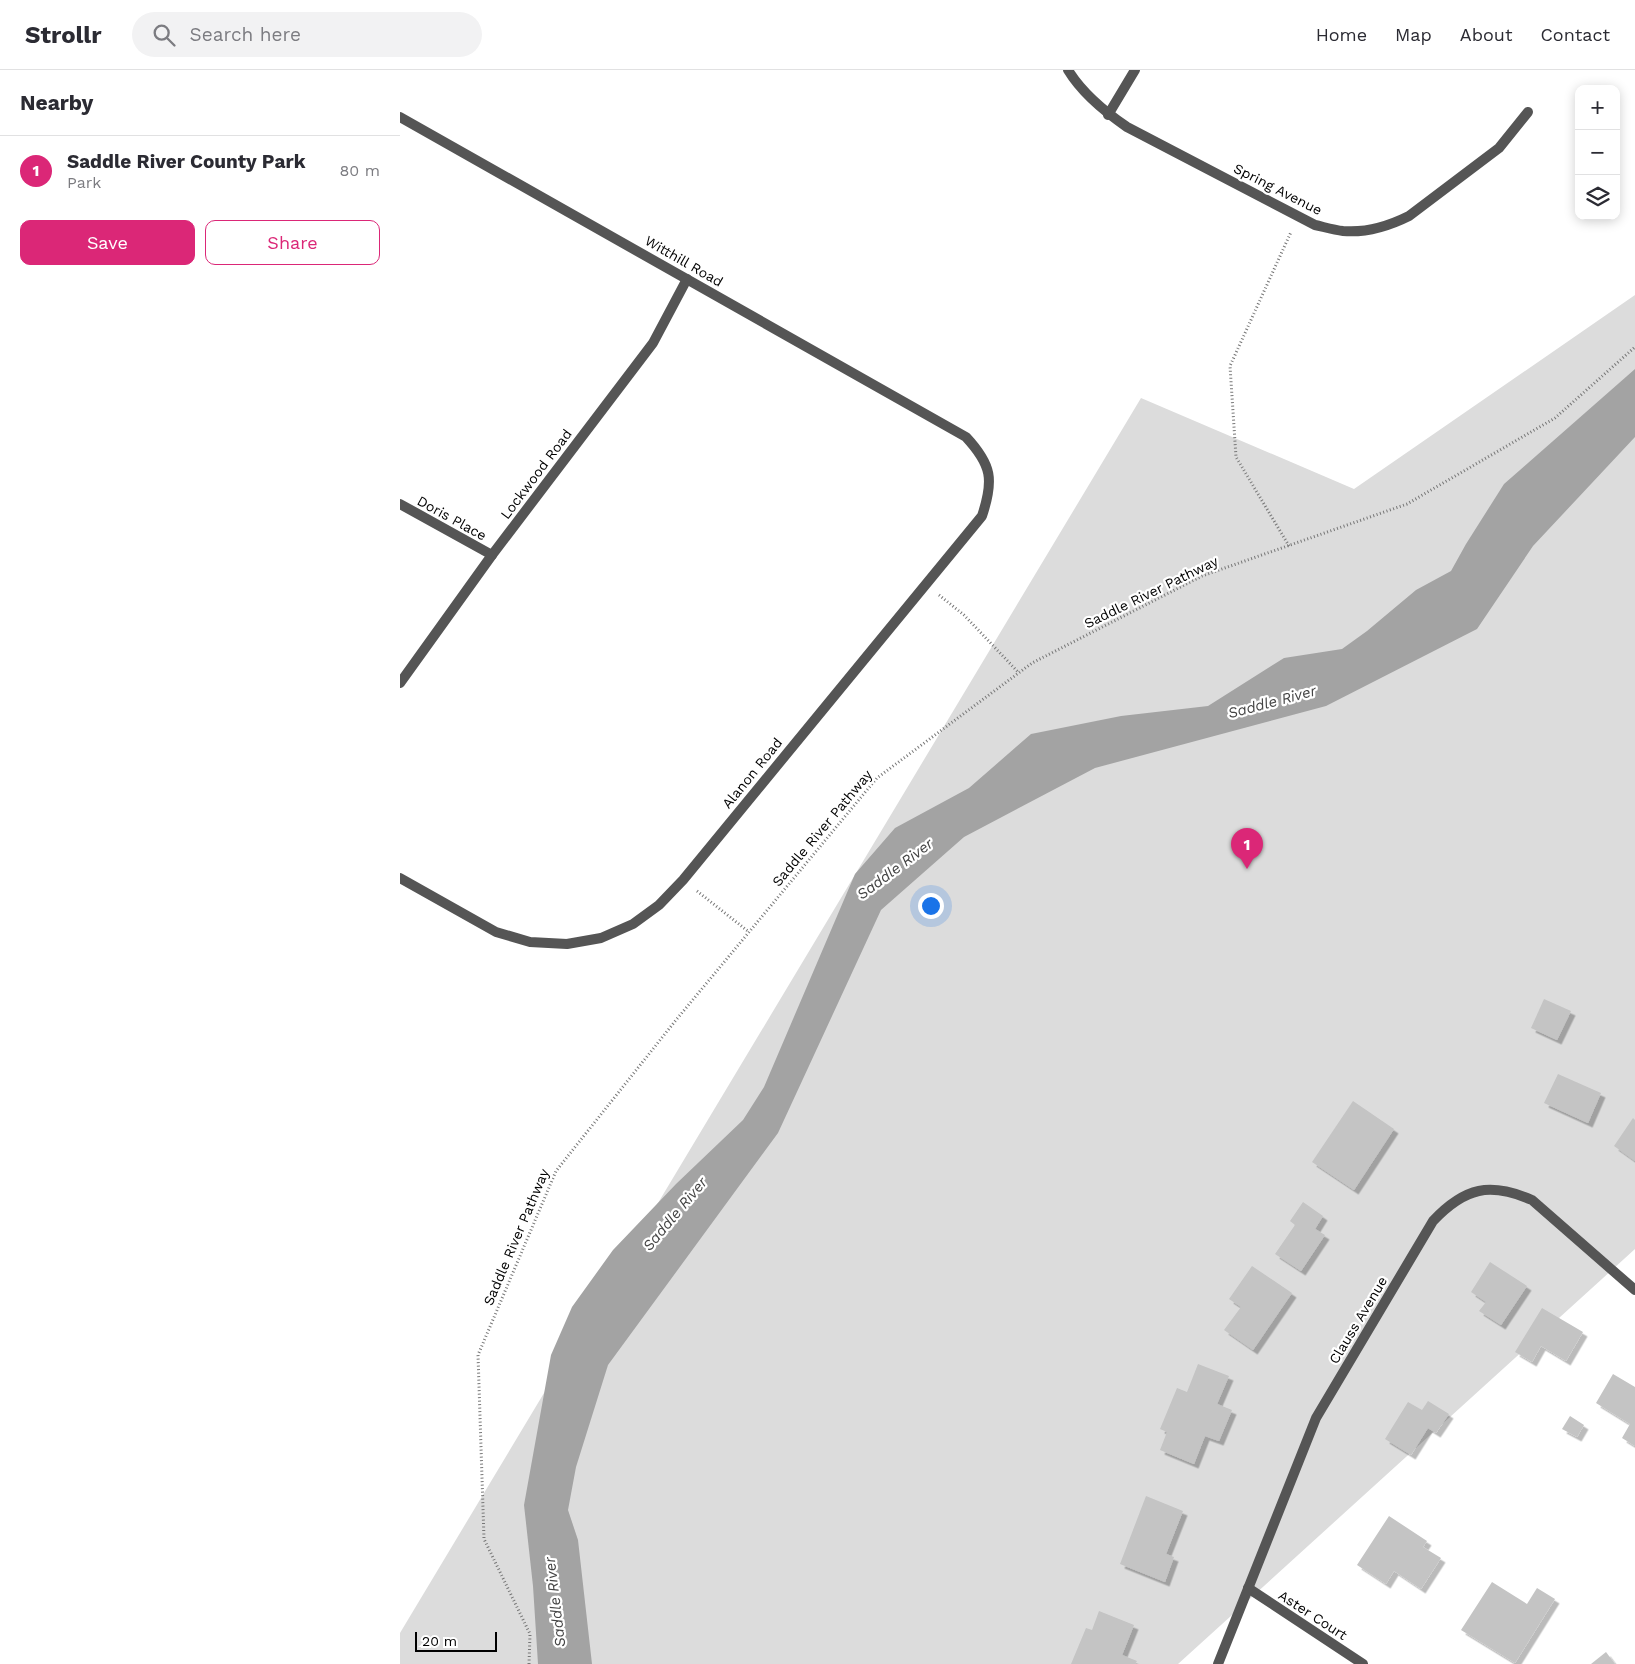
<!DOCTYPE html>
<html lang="en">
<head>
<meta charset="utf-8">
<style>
  :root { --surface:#fff; --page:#f2f2f3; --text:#2b2b33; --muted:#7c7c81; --line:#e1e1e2; --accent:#db2777 }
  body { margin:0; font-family:"Work Sans",sans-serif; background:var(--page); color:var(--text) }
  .controls { position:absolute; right:15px; top:15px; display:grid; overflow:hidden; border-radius:10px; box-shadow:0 2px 12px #0003 }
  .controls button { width:45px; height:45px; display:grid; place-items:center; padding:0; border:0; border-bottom:1px solid var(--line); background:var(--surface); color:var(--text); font:25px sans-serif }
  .scale { position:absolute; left:15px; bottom:12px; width:82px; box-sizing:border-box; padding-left:5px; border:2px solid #000; border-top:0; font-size:14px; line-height:18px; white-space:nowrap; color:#000; -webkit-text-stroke:4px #fff; paint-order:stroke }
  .you { position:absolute; left:530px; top:835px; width:18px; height:18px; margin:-12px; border:4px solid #fff; border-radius:50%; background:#1a73e8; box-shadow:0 0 0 8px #1a73e833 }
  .badge { display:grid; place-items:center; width:32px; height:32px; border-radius:50%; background:var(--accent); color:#fff; font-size:16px; font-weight:700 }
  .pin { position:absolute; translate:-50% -41px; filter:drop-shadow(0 1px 2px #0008) }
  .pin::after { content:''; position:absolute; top:26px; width:18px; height:15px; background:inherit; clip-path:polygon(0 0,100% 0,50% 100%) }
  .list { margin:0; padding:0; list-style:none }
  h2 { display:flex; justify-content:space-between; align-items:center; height:65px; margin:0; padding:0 20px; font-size:21px }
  h2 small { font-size:16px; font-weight:400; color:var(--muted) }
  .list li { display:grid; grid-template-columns:32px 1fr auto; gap:15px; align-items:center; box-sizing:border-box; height:70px; padding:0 20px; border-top:1px solid var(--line) }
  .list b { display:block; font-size:19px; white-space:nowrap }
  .list p { margin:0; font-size:16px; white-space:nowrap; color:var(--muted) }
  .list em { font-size:16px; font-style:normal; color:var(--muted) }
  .actions { display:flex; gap:10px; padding:15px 20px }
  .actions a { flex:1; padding:11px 0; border:1px solid var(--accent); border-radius:10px; text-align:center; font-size:18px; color:var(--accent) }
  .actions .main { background:var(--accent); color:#fff }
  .icon { flex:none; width:28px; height:28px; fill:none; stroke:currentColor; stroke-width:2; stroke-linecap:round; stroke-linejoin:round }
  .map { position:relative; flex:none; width:1235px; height:1594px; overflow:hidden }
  header { display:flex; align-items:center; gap:30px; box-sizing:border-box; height:70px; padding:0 25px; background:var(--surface); border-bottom:1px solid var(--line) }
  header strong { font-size:24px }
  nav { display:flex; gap:28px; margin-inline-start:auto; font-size:18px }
  .search { width:350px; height:45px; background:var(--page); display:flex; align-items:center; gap:12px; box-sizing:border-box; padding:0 18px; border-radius:28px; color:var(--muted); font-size:19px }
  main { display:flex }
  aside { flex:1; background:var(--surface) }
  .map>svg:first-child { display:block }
  .green { fill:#dcdcdc }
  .water { fill:#a3a3a3 }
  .building { fill:#c4c4c4; filter:url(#shadow) }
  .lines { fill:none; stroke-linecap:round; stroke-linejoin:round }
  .path { stroke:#777; stroke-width:3; stroke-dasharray:1 2.5; stroke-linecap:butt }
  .minor { stroke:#555; stroke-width:10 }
  .labels { text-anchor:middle; stroke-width:4.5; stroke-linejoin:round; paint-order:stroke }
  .street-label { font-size:14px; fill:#000; stroke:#fff }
  .water-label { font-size:15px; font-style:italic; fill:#444; stroke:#fff }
</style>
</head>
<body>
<header>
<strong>Strollr</strong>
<div class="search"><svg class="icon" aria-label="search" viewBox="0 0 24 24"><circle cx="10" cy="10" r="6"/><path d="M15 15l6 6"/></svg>Search here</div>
<nav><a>Home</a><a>Map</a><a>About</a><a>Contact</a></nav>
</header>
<main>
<aside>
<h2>Nearby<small></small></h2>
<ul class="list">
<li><span class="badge">1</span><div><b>Saddle River County Park</b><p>Park</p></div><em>80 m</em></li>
</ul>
<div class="actions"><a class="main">Save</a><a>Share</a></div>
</aside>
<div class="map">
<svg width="1235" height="1594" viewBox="0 0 1235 1594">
  <defs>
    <filter id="shadow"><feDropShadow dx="4.5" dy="4.5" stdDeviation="0" flood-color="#0004"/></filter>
  </defs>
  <rect width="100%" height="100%" fill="#fff"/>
  <polygon class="green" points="1235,225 1235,1179 778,1594 0,1594 0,1563 741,328 954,419"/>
  <polygon class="water" points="1235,299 1235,367 1133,476 1077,559 926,636 695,698 564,767 481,840 378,1063 208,1295 176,1397 168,1440 178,1470 192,1594 138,1594 133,1516 124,1435 151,1285 172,1237 213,1180 276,1114 343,1050 364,1017 455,804 495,758 569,718 631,664 721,646 808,636 884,588 942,579 967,561 1016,520 1051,501 1066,474 1104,414"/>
  <g class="building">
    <polygon points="1144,929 1171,941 1157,970 1131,958"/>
    <polygon points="1158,1004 1201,1023 1188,1053 1144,1033"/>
    <polygon points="953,1031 994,1059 954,1120 912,1092"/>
    <polygon points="1233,1048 1235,1050 1235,1091 1214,1076"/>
    <polygon points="903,1132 923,1146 915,1159 925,1165 901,1201 875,1184 895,1155 890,1151"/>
    <polygon points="1090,1192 1127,1216 1101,1255 1079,1241 1086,1232 1071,1222"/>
    <polygon points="852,1196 892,1223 853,1280 824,1260 841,1237 829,1229"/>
    <polygon points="1142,1238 1183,1262 1166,1291 1141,1276 1132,1292 1115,1282"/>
    <polygon points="798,1294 829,1306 817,1334 832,1340 819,1371 805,1366 794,1394 760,1380 767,1362 760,1359 777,1318 787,1322"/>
    <polygon points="1213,1304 1235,1317 1235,1376 1222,1368 1230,1354 1196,1333"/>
    <polygon points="1028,1331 1049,1344 1036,1363 1028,1358 1011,1385 985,1369 1008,1332 1022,1340"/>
    <polygon points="1170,1346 1184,1355 1177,1367 1162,1359"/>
    <polygon points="746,1426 783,1441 766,1484 774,1487 765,1512 720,1494"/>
    <polygon points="989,1446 1027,1471 1023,1477 1041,1488 1021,1519 994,1501 986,1514 957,1495"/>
    <polygon points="1092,1512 1127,1534 1137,1518 1155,1529 1115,1593 1061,1560"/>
    <polygon points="699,1541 734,1555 722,1585 737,1591 735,1594 671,1594 686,1558 692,1560"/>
    <polygon points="1206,1582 1215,1594 1191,1594"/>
  </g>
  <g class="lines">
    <g class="path">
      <polyline points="889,476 836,387 830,296 891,162"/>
      <polyline points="539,525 564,545 619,603"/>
      <polyline points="297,821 349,862"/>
      <polyline points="129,1594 130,1564 84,1469 78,1285 156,1101 276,950 477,708 632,593 802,506 1007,434 1155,348 1235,277"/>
    </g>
    <g class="minor">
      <path d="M 668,0 C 682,23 705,42 727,57 L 915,155 C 924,157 934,160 943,161 C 966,163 989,156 1009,146 L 1099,78 L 1128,42"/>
      <polyline points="708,45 735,0"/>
      <path d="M 0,47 L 566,367 C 592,395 594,410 582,446 L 283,810 L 259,835 L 233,854 L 201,868 L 167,874 L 130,872 L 96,862 L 0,808"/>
      <polyline points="0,434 92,485"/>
      <polyline points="0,613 92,485 253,273 287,209"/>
      <polyline points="848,1518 963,1594"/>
      <path d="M 818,1594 L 916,1348 L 1033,1151 C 1065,1117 1090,1112 1132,1130 L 1235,1220"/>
    </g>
  </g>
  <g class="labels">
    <g class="street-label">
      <text transform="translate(878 119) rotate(27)" y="5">Spring Avenue</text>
      <text transform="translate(284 191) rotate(30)" y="5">Witthill Road</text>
      <text transform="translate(136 404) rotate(-53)" y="5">Lockwood Road</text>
      <text transform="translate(52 448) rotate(29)" y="5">Doris Place</text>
      <text transform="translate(751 522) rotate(-26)" y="5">Saddle River Pathway</text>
      <text transform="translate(352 703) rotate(-51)" y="5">Alanon Road</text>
      <text transform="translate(422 758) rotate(-50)" y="5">Saddle River Pathway</text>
      <text transform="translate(116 1167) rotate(-67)" y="5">Saddle River Pathway</text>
      <text transform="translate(958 1250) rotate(-59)" y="5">Clauss Avenue</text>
      <text transform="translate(913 1545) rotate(33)" y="5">Aster Court</text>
    </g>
    <g class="water-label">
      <text transform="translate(872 632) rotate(-15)" y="5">Saddle River</text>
      <text transform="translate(495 799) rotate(-37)" y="5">Saddle River</text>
      <text transform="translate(275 1144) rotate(-50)" y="5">Saddle River</text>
      <text transform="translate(155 1532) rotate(-97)" y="5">Saddle River</text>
    </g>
  </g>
</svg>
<div class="controls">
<button>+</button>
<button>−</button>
<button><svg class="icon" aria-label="layers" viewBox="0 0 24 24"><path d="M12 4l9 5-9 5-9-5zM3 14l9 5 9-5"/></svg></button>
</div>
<div class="scale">20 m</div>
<div class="you"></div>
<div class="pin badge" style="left:847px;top:799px">1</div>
</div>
</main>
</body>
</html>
